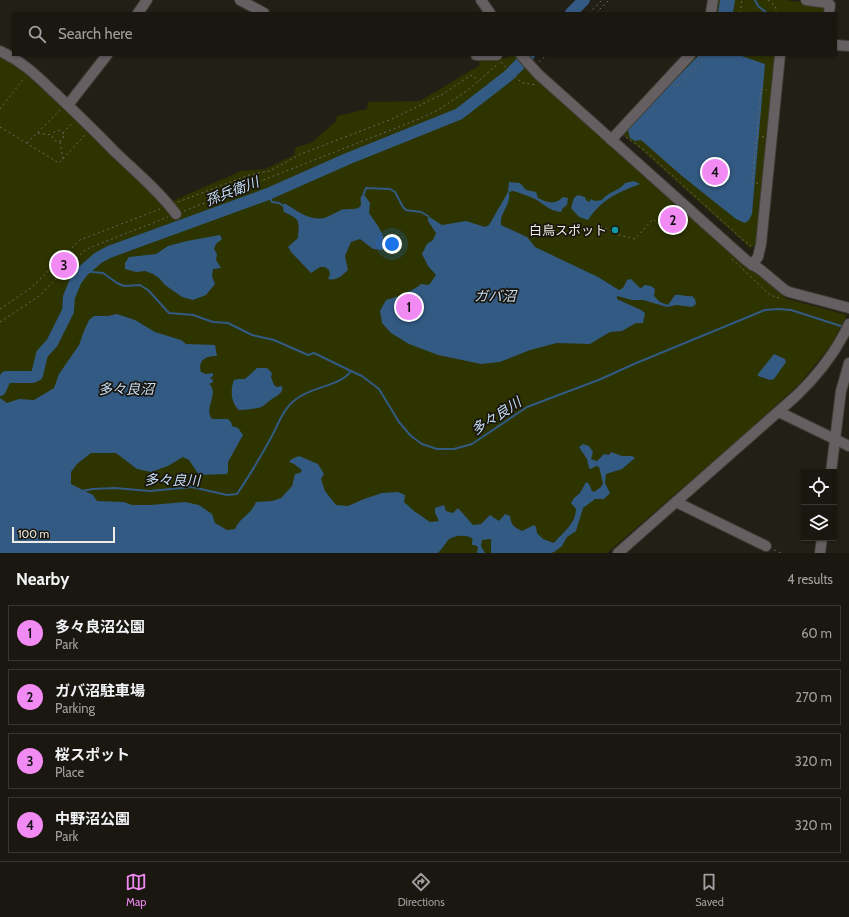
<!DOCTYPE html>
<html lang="en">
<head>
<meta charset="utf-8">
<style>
  :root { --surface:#1a1710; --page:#232019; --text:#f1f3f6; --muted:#9f9f9f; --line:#383630; --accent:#f28af3 }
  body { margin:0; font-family:Cabin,"Noto Sans JP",sans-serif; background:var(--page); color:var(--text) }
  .controls { position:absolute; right:12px; bottom:12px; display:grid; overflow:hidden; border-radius:0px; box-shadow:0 1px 3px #0004 }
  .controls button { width:36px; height:36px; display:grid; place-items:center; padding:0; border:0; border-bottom:1px solid var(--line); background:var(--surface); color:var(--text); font:20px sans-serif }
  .scale { position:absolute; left:12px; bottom:10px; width:103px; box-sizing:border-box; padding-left:4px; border:2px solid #eeece6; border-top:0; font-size:11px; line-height:14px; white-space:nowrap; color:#eeece6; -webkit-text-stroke:3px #18160d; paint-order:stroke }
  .you { position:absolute; left:392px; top:244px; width:14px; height:14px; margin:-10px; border:3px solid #fff; border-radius:50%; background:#1a73e8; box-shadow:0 0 0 6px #1a73e833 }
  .badge { display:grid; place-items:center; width:26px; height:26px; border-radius:50%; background:var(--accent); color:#111; font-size:13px; font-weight:700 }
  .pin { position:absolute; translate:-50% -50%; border:2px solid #fff; box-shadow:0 1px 4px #0006 }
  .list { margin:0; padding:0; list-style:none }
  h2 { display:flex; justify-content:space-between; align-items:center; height:52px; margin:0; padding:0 16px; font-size:17px }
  h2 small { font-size:13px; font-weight:400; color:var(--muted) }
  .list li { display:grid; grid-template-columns:26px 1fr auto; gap:12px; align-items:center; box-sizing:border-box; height:56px; margin:0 8px 8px; padding:0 8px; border:1px solid var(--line); border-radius:0px }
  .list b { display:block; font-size:15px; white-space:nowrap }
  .list p { margin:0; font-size:13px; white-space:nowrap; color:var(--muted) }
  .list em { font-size:13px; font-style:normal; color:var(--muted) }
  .icon { flex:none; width:22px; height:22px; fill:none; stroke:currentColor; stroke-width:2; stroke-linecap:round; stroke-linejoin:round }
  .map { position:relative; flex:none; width:849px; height:553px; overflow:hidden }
  .search { position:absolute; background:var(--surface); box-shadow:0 1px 3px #0004; left:12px; right:12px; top:12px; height:44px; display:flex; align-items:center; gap:10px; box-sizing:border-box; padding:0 14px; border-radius:0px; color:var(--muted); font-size:15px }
  .sheet { height:308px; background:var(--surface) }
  nav { display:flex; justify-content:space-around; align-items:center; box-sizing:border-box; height:56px; border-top:1px solid var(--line); background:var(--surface); font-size:11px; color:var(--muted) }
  nav a { display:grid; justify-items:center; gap:2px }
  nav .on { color:var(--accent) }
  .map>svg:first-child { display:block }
  .green { fill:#2d3400 }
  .water { fill:#335a83 }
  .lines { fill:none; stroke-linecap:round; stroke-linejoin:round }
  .stream { stroke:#335a83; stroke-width:2 }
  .river { stroke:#335a83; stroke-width:12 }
  .minor-casing { stroke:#3f3c33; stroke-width:12 }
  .path { stroke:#69665f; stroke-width:1; stroke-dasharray:2 3; stroke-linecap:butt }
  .minor { stroke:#655f61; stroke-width:10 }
  .culture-dot { fill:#0f9aa8; stroke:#18160d; stroke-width:1.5 }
  .labels { text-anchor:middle; stroke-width:3.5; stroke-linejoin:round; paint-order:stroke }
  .poi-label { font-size:13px; fill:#eeece6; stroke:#18160d; text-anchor:end }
  .water-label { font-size:14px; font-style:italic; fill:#c7def9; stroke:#18160d }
</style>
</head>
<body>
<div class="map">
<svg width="849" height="553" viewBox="0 0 849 553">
  <rect width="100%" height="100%" fill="#221f16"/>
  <g class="green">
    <polygon points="718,0 785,0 824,5 827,13 717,13"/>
    <polygon points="0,54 16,62 101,143 163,205 241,171 265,169 294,155 296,147 311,143 336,121 337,116 367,109 368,102 420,101 480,65 478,58 494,60 509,57 511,55 517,55 720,242 787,299 847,315 831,345 801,382 746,433 607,553 0,553"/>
    <polygon points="698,55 776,55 759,244 750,248 636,145 621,134"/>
  </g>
  <g class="water">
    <polygon points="720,0 735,0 733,13 718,13"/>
    <polygon points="699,55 739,55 765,64 752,214 749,220 745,223 736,219 682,176 641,140 635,141 630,138 628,130 631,124"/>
    <path d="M 634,181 L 640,184 C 617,193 602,199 588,220 L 579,217 L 571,208 L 574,198 L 578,195 L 585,197 L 586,200 L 589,202 L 591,199 L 595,201 L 602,200 C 608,192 619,191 625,183 Z"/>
    <path d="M 509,182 L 520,183 L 526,190 L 536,192 L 538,198 C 548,203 555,205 563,197 L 568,198 L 567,205 L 563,208 L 561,212 C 549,211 544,204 535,199 C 528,196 521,193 513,191 L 509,192 C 511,206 499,213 501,225 L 527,237 L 535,247 L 598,277 L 619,290 L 623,288 L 627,280 L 631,279 L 640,288 L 643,287 L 644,285 L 651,286 L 655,289 L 654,296 L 660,302 L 668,305 L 675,295 C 680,294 686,297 692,296 L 695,299 L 696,304 L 692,307 L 677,305 L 667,307 L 643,300 L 632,300 L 617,296 L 617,299 L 641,310 L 645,313 L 643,323 L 636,323 L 622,331 L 610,332 L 590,344 L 557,343 L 530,350 L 500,362 L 481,364 L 438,355 L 409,344 L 391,333 L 382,323 L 380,311 L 386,300 C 395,298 415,290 421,284 L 429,285 L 436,275 L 428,266 L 422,254 L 427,244 L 433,240 L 436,233 L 428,221 L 428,216 L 442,225 L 466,221 L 485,227 L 489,225 L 508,192 Z"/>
    <path d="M 361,196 L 365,196 L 370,203 L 369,213 C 377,225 387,235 383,250 L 373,249 L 360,239 L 351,242 L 345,256 L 348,270 C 342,276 336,281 328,279 L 330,274 L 329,270 L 325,267 L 320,267 L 311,273 L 292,253 L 288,247 L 298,238 C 299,220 301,220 284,212 L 283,208 L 284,203 C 296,210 312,223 327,217 C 332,215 336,212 341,210 C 345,208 359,211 361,205 C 361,202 360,199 361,196 Z"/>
    <polygon points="220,235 222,239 216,244 214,249 217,254 216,260 221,268 213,269 212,276 215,284 206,295 193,300 182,297 165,285 159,278 153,274 145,271 136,272 125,269 125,263 129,257 156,254 168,246 187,241"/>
    <path d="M 117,314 L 135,320 L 155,332 L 181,340 L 186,344 L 215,345 L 217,356 C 207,355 197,360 201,372 L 206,374 L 213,373 L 213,376 L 210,378 L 213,380 L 213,382 L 209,384 C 220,393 203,408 212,419 L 228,419 L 231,422 L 232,426 L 238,428 L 243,435 L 228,462 L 228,470 L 227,474 L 199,475 L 189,460 L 183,457 L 168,466 L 151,472 L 137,469 L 116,453 L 91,453 L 77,464 L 71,472 L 71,484 L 93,495 L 97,501 L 124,502 L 132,505 L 150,505 L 185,502 L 199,505 L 212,514 L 215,523 L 227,530 L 235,529 C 240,517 250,516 256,502 L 272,501 L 281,498 L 292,486 L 295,474 L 300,473 L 302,470 L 294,464 L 289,462 L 292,459 L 299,456 L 318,464 L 324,474 L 321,479 L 325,491 L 336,505 L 348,506 L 364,499 L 382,493 L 398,492 L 405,495 L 404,502 L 414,511 L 430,522 L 439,521 L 435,513 L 435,508 L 444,505 L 446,511 L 453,513 L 458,508 L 473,525 L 481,524 L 490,515 L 499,521 L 505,514 L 510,516 C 511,525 514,527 522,531 L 534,525 L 536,527 L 537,533 L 543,539 L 554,543 C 564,531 575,525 576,509 L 571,503 L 574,498 L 580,493 L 586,482 L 589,484 L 592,491 L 594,492 L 601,487 L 603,483 L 599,467 L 596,466 L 591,469 L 589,468 L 587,459 L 579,447 L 583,444 L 589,446 L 593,452 L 591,459 L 597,461 L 604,454 L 609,455 L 611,452 L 622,456 L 632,456 L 635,458 L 622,469 L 606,474 L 605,483 L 610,493 L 604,499 L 595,499 L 583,508 L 576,531 L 567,537 L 562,546 L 554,552 L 551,553 L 491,553 L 491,539 L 482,540 L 481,546 L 485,553 L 477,553 L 478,547 L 475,545 L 472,545 L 472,541 L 473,539 C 467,534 454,535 448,540 C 445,544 442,549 438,553 L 0,553 L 0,398 L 7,403 L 19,399 L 34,400 L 54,388 L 59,374 L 79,345 L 84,331 L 89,320 L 94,316 L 108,316 Z"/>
    <polygon points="774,354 785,359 786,362 774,379 770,380 758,376 758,374"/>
    <path d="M 257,368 L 267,368 L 272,373 L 271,377 L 274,385 L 277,387 L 282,386 C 284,393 277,396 272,399 C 267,402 264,407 258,408 C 252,409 246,410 239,410 C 231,403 230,390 234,380 L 238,379 L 245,379 Z"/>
  </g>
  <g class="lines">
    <g class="stream">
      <polyline points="755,0 758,6 767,13"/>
      <polyline points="268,194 272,202 279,203 285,207"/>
      <polyline points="363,198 363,196 366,188 390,189 395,192 403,207 406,210 421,212 428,216"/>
      <polyline points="83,271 103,273 117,283 124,286 140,285 148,290 169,313 193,315 213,322 228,323 252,335 274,340 308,355 314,353 351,371"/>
      <path d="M 82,491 L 93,489 L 115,488 L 150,491 L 192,487 L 227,495 L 237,494 C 250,475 261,456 272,436 C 278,424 284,408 295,400 C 311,386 340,387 351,371 L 362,376 L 379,389 L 399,422 L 411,436 L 422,444 L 437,449 L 454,449 L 472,444 L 527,407 L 601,379 L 634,364 L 765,310 L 778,309 L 791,310 L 844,327"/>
    </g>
    <g class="river">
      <polyline points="571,13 584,0"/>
      <polyline points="0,390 6,377 33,377 37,375 42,354 52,343 68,311 69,297 76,280 83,271 98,258 109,252 268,194 347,159 459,114 508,76 529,55"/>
    </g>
    <defs>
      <g id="minor">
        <polyline points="240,0 264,13"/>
        <polyline points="481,0 490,13"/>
        <polyline points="806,0 828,3 830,5 829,13"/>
        <polyline points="138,13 147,0"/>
        <polyline points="711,13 713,0"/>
        <polyline points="836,45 849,46"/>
        <path d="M 0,51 C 23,62 37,76 55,93 C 75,112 95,131 114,151 C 135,171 159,191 176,214"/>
        <polyline points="476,55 497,55"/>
        <polyline points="521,55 538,74 747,261 761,270 785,290 789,292 849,308"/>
        <polyline points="68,105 107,55"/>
        <polyline points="611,140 690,55"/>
        <polyline points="752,265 758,257 761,244 780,55"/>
        <polyline points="779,412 849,446"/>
        <polyline points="831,472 841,391 849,363"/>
        <polyline points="676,502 766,546"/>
        <path d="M 618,553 L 796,396 C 818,375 836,352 849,324"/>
        <polyline points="820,553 822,538"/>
      </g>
    </defs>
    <use href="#minor" class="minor-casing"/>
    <g class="path">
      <path d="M 768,0 C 773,4 777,6 776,13"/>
      <polyline points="589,13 602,0"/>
      <polyline points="596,13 609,0"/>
      <polyline points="740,13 742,0"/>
      <polyline points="501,62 517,79 523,83 537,85"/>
      <polyline points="539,62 544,57 549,55"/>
      <polyline points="673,85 676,87 702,60 699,56"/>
      <polyline points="0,109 25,77"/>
      <polyline points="0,127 59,163 85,135"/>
      <circle cx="58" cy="136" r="5.5"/>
      <polyline points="38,133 52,135"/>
      <polyline points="63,133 73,122"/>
      <polyline points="757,136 764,137"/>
      <polyline points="626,137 643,149 750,246 751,245"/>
      <polyline points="60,142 63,159"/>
      <polyline points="27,143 60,110"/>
      <polyline points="758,183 752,183 761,89 767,90"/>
      <polyline points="178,202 249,175 270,171 301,154 392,119 443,94 471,75 479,81"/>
      <polyline points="184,211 419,119 438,110 468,90 499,63"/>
      <polyline points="596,224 619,235 635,239 653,219 666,230"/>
      <polyline points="732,259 770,295 782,299"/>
      <polyline points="0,309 31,288 80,240 160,209"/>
      <polyline points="0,322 38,297 83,252 89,248 168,217"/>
      <polyline points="774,550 781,553"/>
    </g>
    <use href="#minor" class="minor"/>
  </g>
  <circle class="culture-dot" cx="615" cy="230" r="4"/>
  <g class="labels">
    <g class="poi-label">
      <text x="607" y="235">白鳥スポット</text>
    </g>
    <g class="water-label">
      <text transform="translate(232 191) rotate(-21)" y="5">孫兵衛川</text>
      <text x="495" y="301">ガバ沼</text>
      <text x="126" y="394">多々良沼</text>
      <text transform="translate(496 416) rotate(-33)" y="5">多々良川</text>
      <text transform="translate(172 480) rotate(1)" y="5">多々良川</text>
    </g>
  </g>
</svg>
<div class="controls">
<button><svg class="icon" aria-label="locate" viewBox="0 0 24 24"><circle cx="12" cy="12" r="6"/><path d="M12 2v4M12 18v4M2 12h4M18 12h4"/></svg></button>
<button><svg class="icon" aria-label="layers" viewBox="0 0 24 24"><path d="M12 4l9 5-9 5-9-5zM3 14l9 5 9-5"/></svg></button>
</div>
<div class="scale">100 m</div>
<div class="you"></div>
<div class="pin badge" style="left:409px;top:307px">1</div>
<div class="pin badge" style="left:673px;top:220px">2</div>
<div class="pin badge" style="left:64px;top:265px">3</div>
<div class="pin badge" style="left:715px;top:172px">4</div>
<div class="search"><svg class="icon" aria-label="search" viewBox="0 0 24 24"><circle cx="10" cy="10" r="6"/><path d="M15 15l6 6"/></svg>Search here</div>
</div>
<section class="sheet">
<h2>Nearby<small>4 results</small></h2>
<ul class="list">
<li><span class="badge">1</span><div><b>多々良沼公園</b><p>Park</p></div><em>60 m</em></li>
<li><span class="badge">2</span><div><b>ガバ沼駐車場</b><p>Parking</p></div><em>270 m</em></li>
<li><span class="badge">3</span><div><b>桜スポット</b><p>Place</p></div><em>320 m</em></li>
<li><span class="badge">4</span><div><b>中野沼公園</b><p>Park</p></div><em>320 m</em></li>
</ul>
</section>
<nav>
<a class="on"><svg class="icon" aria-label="map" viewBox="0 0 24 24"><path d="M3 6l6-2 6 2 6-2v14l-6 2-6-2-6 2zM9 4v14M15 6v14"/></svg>Map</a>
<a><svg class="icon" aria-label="directions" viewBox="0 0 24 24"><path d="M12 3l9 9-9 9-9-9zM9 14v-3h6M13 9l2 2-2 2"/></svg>Directions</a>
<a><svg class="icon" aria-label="saved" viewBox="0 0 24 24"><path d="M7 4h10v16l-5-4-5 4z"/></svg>Saved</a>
</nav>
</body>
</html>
